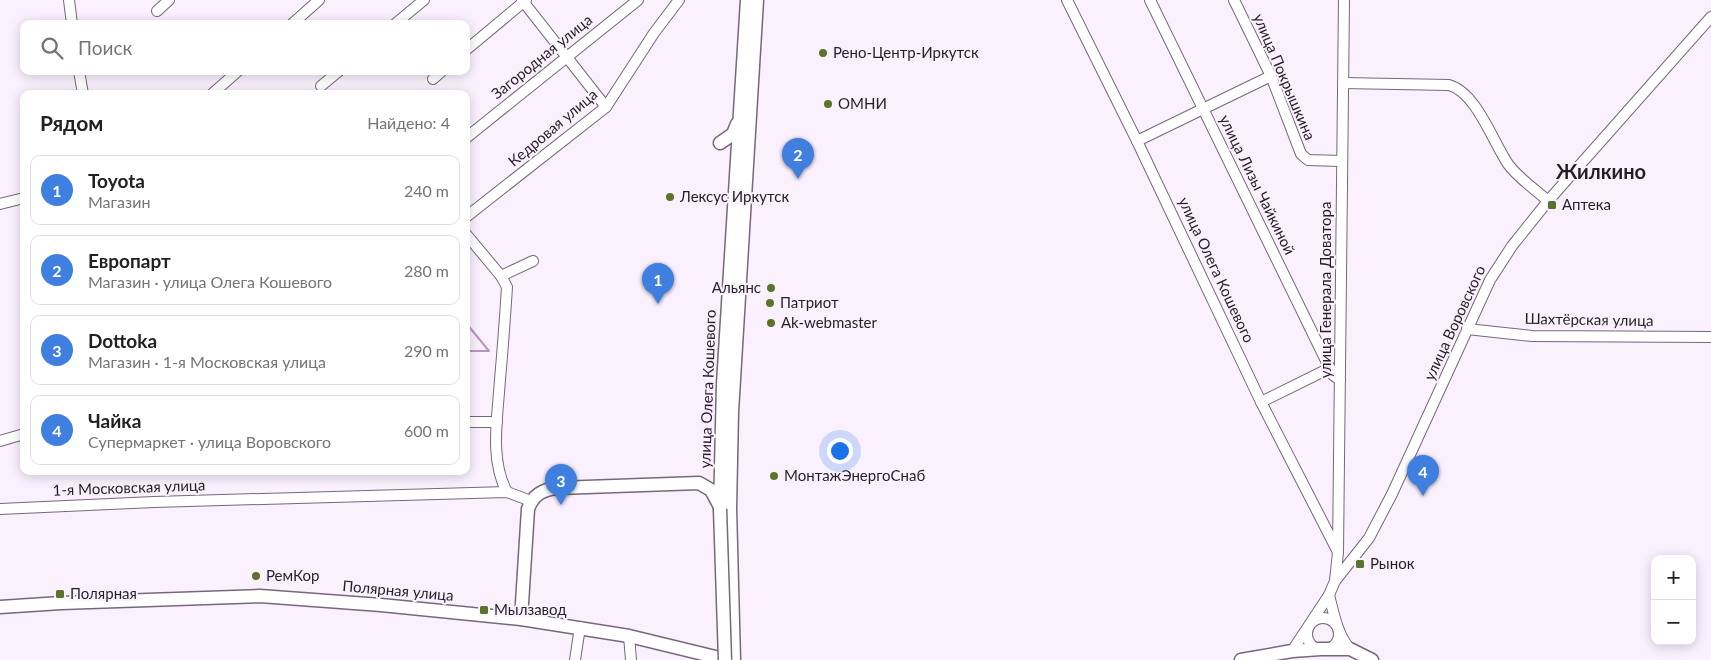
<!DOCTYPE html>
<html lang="ru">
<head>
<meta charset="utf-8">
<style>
  :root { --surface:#fff; --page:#f2f2f2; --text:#202124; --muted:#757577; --line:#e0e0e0; --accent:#5a7529 }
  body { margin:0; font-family:Lato,sans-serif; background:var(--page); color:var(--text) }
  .controls { position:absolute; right:15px; bottom:15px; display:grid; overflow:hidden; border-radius:10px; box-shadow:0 2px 12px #0003 }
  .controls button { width:45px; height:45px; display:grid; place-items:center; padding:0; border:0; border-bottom:1px solid var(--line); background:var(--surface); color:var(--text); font:25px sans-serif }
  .you { position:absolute; left:839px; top:450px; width:18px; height:18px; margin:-12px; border:4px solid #fff; border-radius:50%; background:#1a73e8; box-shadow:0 0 0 8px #1a73e833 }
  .badge { display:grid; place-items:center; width:32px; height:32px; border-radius:50%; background:var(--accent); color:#fff; font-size:16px; font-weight:700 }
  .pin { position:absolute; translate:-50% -41px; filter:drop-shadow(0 1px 2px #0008) }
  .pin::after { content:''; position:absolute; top:26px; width:18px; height:15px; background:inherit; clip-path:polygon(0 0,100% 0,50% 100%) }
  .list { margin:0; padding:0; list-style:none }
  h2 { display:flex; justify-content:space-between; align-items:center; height:65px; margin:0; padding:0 20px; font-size:21px }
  h2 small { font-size:16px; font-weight:400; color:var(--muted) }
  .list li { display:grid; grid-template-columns:32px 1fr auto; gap:15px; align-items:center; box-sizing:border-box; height:70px; margin:0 10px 10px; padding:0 10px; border:1px solid var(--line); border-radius:10px }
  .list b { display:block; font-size:19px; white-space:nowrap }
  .list p { margin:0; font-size:16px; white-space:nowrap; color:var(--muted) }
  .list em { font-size:16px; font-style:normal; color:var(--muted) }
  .icon { flex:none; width:28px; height:28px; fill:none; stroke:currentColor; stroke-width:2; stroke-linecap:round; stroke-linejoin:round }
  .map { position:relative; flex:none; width:1711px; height:660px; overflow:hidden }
  .search { position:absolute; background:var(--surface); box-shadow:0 2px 12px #0003; left:20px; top:20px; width:450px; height:55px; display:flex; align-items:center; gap:12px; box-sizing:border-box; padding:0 18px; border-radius:10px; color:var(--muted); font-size:19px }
  .panel { position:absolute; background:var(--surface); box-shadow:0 2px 12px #0003; left:20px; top:90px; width:450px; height:385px; border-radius:10px }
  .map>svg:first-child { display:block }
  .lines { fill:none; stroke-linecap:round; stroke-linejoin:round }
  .stream { stroke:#b895c3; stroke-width:2 }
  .minor-casing { stroke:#756979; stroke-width:12 }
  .major-casing { stroke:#756979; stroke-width:15 }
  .minor { stroke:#fff; stroke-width:10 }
  .major { stroke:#fff; stroke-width:12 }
  .major-bridge-casing { stroke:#756979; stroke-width:15; stroke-linecap:butt }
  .major-bridge { stroke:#fff; stroke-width:12 }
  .poi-dot { fill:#5a7529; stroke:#fbf0fe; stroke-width:2 }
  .labels { text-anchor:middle; stroke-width:4; stroke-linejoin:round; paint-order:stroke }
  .poi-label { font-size:15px; fill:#241f26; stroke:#fbf0fe; text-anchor:start }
  .street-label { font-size:15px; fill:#241f26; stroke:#fbf0fe }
  .district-label { font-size:20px; font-weight:bold; fill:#241f26; stroke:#fbf0fe }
</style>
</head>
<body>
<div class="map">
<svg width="1711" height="660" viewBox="0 0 1711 660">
  <rect width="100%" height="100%" fill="#fbf0fe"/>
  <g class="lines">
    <polyline class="stream" points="466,323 489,351 466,351"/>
    <defs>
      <g id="minor">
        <polyline points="69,0 72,24"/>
        <polyline points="522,0 606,107"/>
        <polyline points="1067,0 1137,141 1261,402 1338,552"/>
        <polyline points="1150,0 1333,375 1340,380"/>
        <polyline points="1234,0 1271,76 1301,154 1308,160 1341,161"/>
        <polyline points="157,11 169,0"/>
        <polyline points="292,24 319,0"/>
        <polyline points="395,24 424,0"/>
        <polyline points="466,50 526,0"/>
        <polyline points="79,71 83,94"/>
        <polyline points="433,79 442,71"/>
        <path d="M 1343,83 L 1449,85 C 1476,92 1493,142 1508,164 C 1517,177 1536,190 1548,201"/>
        <polyline points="321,86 339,71"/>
        <polyline points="212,94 238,71"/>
        <polyline points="466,138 638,0"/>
        <polyline points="1137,141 1271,76"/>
        <polyline points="0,204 24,198"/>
        <polyline points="466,217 606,107 654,33 679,0"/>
        <path d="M 466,234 L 501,276 L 507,287 C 505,317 503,348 500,379 C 498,415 489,459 507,492"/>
        <polyline points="501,276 533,261"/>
        <polyline points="1467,329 1532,336 1711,337"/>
        <polyline points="1261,402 1330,368"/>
        <polyline points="466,422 497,422"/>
        <polyline points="0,441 24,434"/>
        <polyline points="0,509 154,502 507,492 531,501"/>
        <polyline points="1335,581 1338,552 1344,0"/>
        <path d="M 1329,595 C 1334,614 1337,634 1350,649"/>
        <circle cx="1323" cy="634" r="16"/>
        <polyline points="629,636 631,660"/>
        <polyline points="1292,651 1329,595 1335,581 1369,538 1392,494 1490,280 1512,246 1548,201 1711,17"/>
        <polyline points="575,660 580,627"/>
      </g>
      <g id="major">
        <polyline points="720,143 733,134 737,124"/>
        <polyline points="720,509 723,384 747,0"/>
        <polyline points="0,607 61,603 260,596 381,605 521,619 629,636 728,660"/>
        <path d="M 521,619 L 528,509 C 533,495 543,489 558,488 L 699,483 L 711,490 L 719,505"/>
        <polyline points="734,660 730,508 732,412 757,0"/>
        <polyline points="1241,660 1292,651 1321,649 1350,649 1372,660"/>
      </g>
    </defs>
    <use href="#minor" class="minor-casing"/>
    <use href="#major" class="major-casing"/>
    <use href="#minor" class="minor"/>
    <use href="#major" class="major"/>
    <defs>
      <polyline id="major-bridge" points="720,509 725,660"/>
    </defs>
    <use href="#major-bridge" class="major-bridge-casing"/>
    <use href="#major-bridge" class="major-bridge"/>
  </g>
  <g class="poi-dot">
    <circle cx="823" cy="53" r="5"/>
    <circle cx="828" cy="104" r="5"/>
    <circle cx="670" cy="197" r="5"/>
    <rect x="1547" y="200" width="10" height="10" rx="2.5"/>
    <circle cx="771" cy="288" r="5"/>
    <circle cx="770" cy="303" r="5"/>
    <circle cx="771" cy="323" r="5"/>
    <circle cx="774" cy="476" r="5"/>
    <rect x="1355" y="559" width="10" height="10" rx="2.5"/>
    <circle cx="256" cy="576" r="5"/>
    <rect x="55" y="589" width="10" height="10" rx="2.5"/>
    <rect x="479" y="605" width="10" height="10" rx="2.5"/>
  </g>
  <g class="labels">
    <g class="poi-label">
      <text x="833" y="58">Рено-Центр-Иркутск</text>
      <text x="838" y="109">ОМНИ</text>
      <text x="680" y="202">Лексус Иркутск</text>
      <text x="1562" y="210">Аптека</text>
      <text x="761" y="293" text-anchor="end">Альянс</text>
      <text x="780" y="308">Патриот</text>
      <text x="781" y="328">Ak-webmaster</text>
      <text x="784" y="481">МонтажЭнергоСнаб</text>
      <text x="1370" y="569">Рынок</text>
      <text x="266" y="581">РемКор</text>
      <text x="70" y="599">Полярная</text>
      <text x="494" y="615">Мылзавод</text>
    </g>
    <g class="street-label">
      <text transform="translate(542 57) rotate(-39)" y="5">Загородная улица</text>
      <text transform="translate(1284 77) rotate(67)" y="5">улица Покрышкина</text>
      <text transform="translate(553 128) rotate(-40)" y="5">Кедровая улица</text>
      <text transform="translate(1257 185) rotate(64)" y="5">улица Лизы Чайкиной</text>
      <text transform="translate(1216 270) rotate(65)" y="5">улица Олега Кошевого</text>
      <text transform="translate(1326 290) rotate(-90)" y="5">улица Генерала Доватора</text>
      <text transform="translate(1589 320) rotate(1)" y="5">Шахтёрская улица</text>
      <text transform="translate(1455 323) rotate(-65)" y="5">улица Воровского</text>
      <text transform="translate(708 389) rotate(-88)" y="5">улица Олега Кошевого</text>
      <text transform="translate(129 488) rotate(-2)" y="5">1-я Московская улица</text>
      <text transform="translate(398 591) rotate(5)" y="5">Полярная улица</text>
    </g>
    <g class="district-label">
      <text x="1601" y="179">Жилкино</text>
    </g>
  </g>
</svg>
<div class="controls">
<button>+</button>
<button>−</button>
</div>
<div class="you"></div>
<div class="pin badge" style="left:658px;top:304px;background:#3f7fe0">1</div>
<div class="pin badge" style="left:798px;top:179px;background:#3f7fe0">2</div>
<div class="pin badge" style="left:561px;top:505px;background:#3f7fe0">3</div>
<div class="pin badge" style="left:1423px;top:496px;background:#3f7fe0">4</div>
<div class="search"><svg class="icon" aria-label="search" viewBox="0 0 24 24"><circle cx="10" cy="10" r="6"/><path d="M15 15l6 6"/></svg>Поиск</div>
<section class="panel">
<h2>Рядом<small>Найдено: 4</small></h2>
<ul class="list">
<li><span class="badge" style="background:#3f7fe0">1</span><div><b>Toyota</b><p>Магазин</p></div><em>240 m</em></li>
<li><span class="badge" style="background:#3f7fe0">2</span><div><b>Европарт</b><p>Магазин · улица Олега Кошевого</p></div><em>280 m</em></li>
<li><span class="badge" style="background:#3f7fe0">3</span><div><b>Dottoka</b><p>Магазин · 1-я Московская улица</p></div><em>290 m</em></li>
<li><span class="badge" style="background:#3f7fe0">4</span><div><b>Чайка</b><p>Супермаркет · улица Воровского</p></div><em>600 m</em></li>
</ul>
</section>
</div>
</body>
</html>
